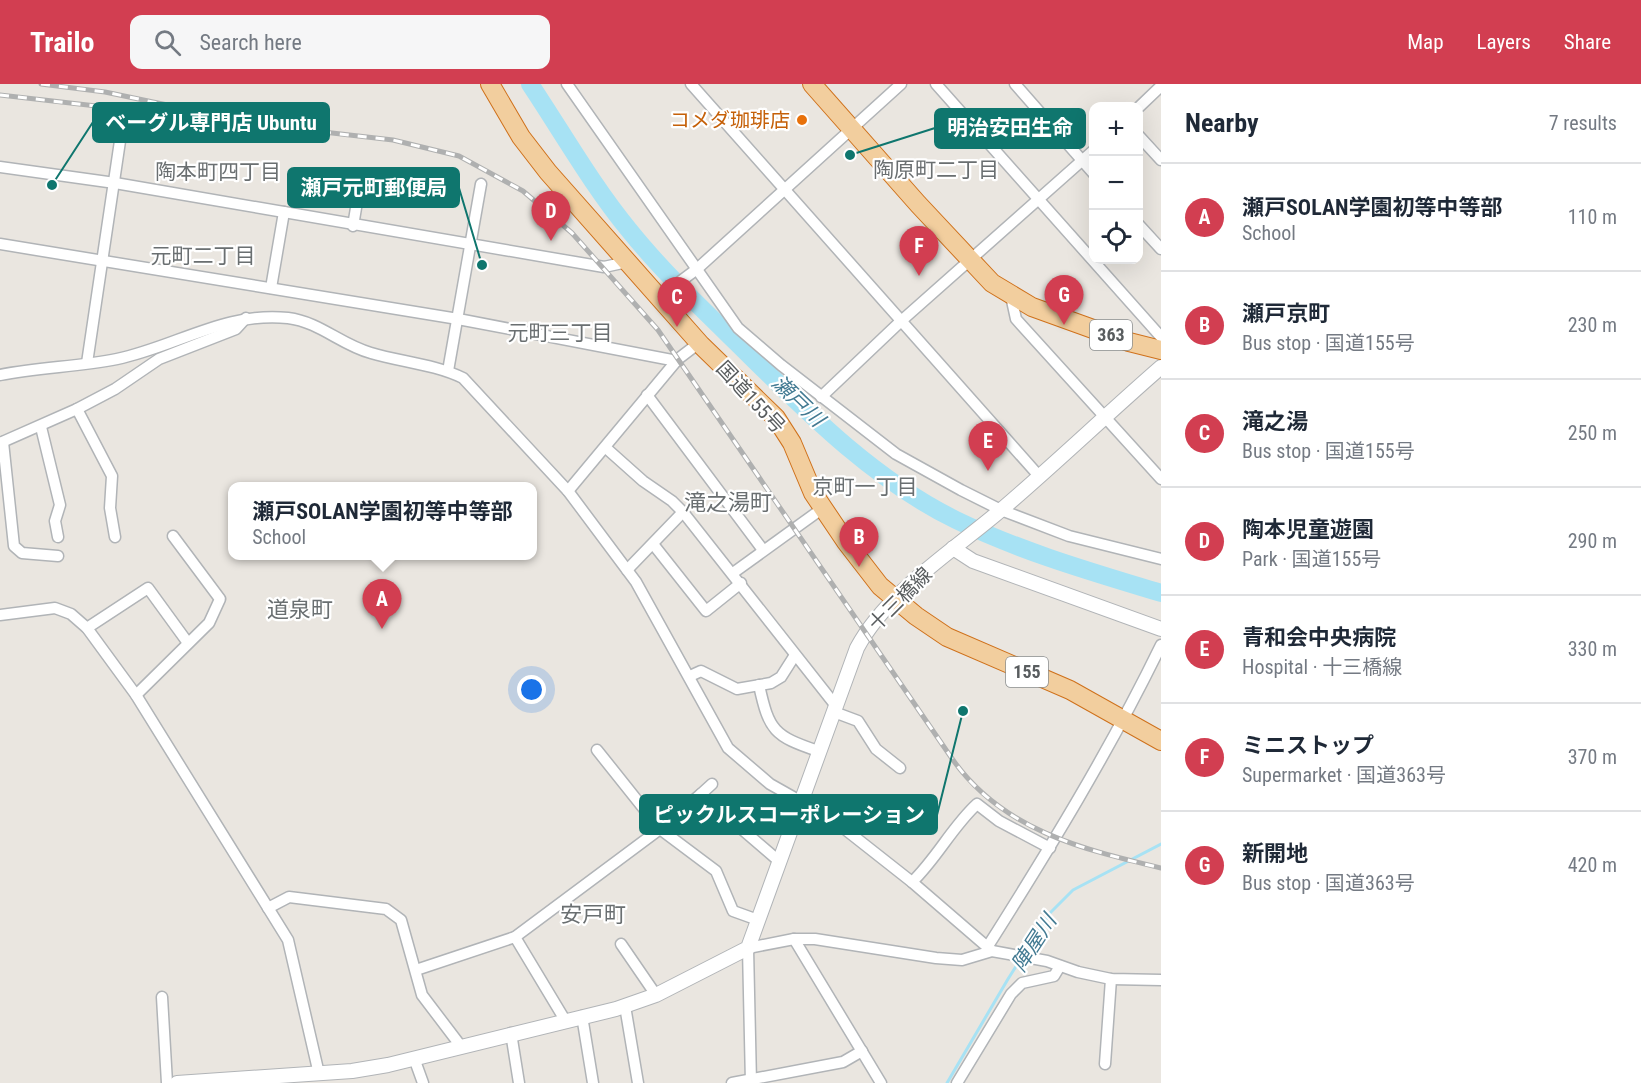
<!DOCTYPE html>
<html lang="en">
<head>
<meta charset="utf-8">
<style>
  :root { --surface:#fff; --page:#f6f6f7; --text:#1f2937; --muted:#747a83; --line:#e0e1e3; --accent:#d23e51 }
  body { margin:0; font-family:"Roboto Condensed","Noto Sans JP",sans-serif; background:var(--page); color:var(--text) }
  .controls { position:absolute; right:18px; top:18px; display:grid; overflow:hidden; border-radius:12px; box-shadow:0 6px 24px #0002 }
  .controls button { width:54px; height:54px; display:grid; place-items:center; padding:0; border:0; border-bottom:2px solid var(--line); background:var(--surface); color:var(--text); font:30px sans-serif }
  .you { position:absolute; left:532px; top:606px; width:21px; height:21px; margin:-15px; border:4px solid #fff; border-radius:50%; background:#1a73e8; box-shadow:0 0 0 9px #1a73e833 }
  .badge { display:grid; place-items:center; width:39px; height:39px; border-radius:50%; background:var(--accent); color:#fff; font-size:20px; font-weight:700 }
  .pin { position:absolute; translate:-50% -50px; filter:drop-shadow(0 2px 3px #0008) }
  .pin::after { content:''; position:absolute; top:32px; width:21px; height:18px; background:inherit; clip-path:polygon(0 0,100% 0,50% 100%) }
  .popup { position:absolute; left:228px; top:398px; width:309px; height:78px; box-sizing:border-box; display:grid; place-content:center; border-radius:12px; background:var(--surface); filter:drop-shadow(0 2px 4px #0005); font-size:20px; white-space:nowrap; color:var(--muted) }
  .popup b { font-size:22px; color:var(--text) }
  .popup::after { content:''; position:absolute; left:50%; top:100%; margin-left:-12px; border:12px solid transparent; border-top-color:var(--surface) }
  .list { margin:0; padding:0; list-style:none }
  h2 { display:flex; justify-content:space-between; align-items:center; height:78px; margin:0; padding:0 24px; font-size:26px }
  h2 small { font-size:20px; font-weight:400; color:var(--muted) }
  .list li { display:grid; grid-template-columns:39px 1fr auto; gap:18px; align-items:center; box-sizing:border-box; height:108px; padding:0 24px; border-top:2px solid var(--line) }
  .list b { display:block; font-size:22px; white-space:nowrap }
  .list p { margin:0; font-size:20px; white-space:nowrap; color:var(--muted) }
  .list em { font-size:20px; font-style:normal; color:var(--muted) }
  .icon { flex:none; width:33px; height:33px; fill:none; stroke:currentColor; stroke-width:2; stroke-linecap:round; stroke-linejoin:round }
  .map { position:relative; flex:none; width:1161px; height:999px; overflow:hidden }
  header { display:flex; align-items:center; gap:36px; box-sizing:border-box; height:84px; padding:0 30px; background:var(--accent); color:#fff }
  header strong { font-size:28px }
  nav { display:flex; gap:33px; margin-inline-start:auto; font-size:21px }
  .search { width:420px; height:54px; background:var(--page); display:flex; align-items:center; gap:15px; box-sizing:border-box; padding:0 21px; border-radius:12px; color:var(--muted); font-size:22px }
  main { display:flex }
  aside { flex:1; background:var(--surface) }
  .map>svg:first-child { display:block }
  .lines { fill:none; stroke-linecap:round; stroke-linejoin:round }
  .stream { stroke:#a7e2f4; stroke-width:3 }
  .river { stroke:#a7e2f4; stroke-width:18 }
  .minor-casing { stroke:#b1b4b7; stroke-width:13 }
  .tertiary-casing { stroke:#b1b4b7; stroke-width:16 }
  .trunk-casing { stroke:#cf711b; stroke-width:20 }
  .minor { stroke:#fff; stroke-width:10 }
  .tertiary { stroke:#fff; stroke-width:14 }
  .trunk { stroke:#f2ce9e; stroke-width:18 }
  .rail-casing { stroke:#afb0b0; stroke-width:5 }
  .rail { stroke:#fff; stroke-width:3; stroke-dasharray:9; stroke-linecap:butt }
  .food-dot { fill:#e8710a; stroke:#fff; stroke-width:2 }
  .labels { text-anchor:middle; stroke-width:4.5; stroke-linejoin:round; paint-order:stroke }
  .shield { fill:#fff; stroke:#8b8e8f; stroke-width:1.5 }
  .shield-label { font-size:18px; font-weight:bold; fill:#595d5f }
  .food-label { font-size:20px; fill:#c56008; stroke:#fff; text-anchor:end }
  .street-label { font-size:20px; fill:#595d5f; stroke:#fff }
  .neighbourhood-label { font-size:21px; fill:#6a6f71; stroke:#fff }
  .water-label { font-size:21px; font-style:italic; fill:#427a92; stroke:#fff }
  .quarter-label { font-size:22px; fill:#6a6f71; stroke:#fff }
  .leader { fill:none; stroke:#0f766e; stroke-width:2 }
  .callout-dot { fill:#0f766e; stroke:#fff; stroke-width:2 }
  .callout { fill:#0f766e; stroke:#0f766e; stroke-width:2 }
  .callout-label { font-size:21px; text-anchor:middle; font-weight:bold; fill:#fff }
</style>
</head>
<body>
<header>
<strong>Trailo</strong>
<div class="search"><svg class="icon" aria-label="search" viewBox="0 0 24 24"><circle cx="10" cy="10" r="6"/><path d="M15 15l6 6"/></svg>Search here</div>
<nav><a>Map</a><a>Layers</a><a>Share</a></nav>
</header>
<main>
<div class="map">
<svg width="1161" height="999" viewBox="0 0 1161 999">
  <rect width="100%" height="100%" fill="#eae6e0"/>
  <g class="lines">
    <polyline class="stream" points="947,999 1008,895 1050,829 1073,806 1161,760"/>
    <path class="river" d="M 530,0 C 562,48 592,101 629,146 C 662,187 701,224 739,261 C 804,325 872,395 956,436 C 1022,468 1092,488 1161,509"/>
    <defs>
      <g id="minor">
        <polyline points="567,0 738,244 781,281 896,370 961,406 1001,426 1069,452 1161,475"/>
        <polyline points="691,0 1039,392"/>
        <polyline points="936,0 1161,253"/>
        <polyline points="1015,0 1094,90"/>
        <polyline points="1138,24 1161,2"/>
        <polyline points="1138,51 1161,76"/>
        <polyline points="0,83 115,99 604,183 627,178"/>
        <polyline points="1138,140 1161,165"/>
        <polyline points="353,142 361,94"/>
        <polyline points="0,160 458,235 677,277"/>
        <polyline points="271,204 284,128"/>
        <polyline points="1011,212 1016,235 1161,395"/>
        <polyline points="658,214 697,185 901,0"/>
        <polyline points="87,279 120,57"/>
        <polyline points="448,287 481,100"/>
        <path d="M 0,291 C 39,283 78,283 117,275 C 175,263 226,227 288,234 C 320,238 341,261 371,269 C 401,278 434,280 463,294 L 568,407 L 636,498 L 728,664 L 770,700 L 832,735 L 912,798 L 992,867"/>
        <polyline points="647,311 763,466"/>
        <polyline points="821,313 900,238 1094,66"/>
        <polyline points="77,325 112,392 110,424 115,453"/>
        <polyline points="41,343 60,421 55,437 58,453"/>
        <polyline points="3,358 14,462 22,469 58,472"/>
        <polyline points="0,359 77,325 115,305 159,275 236,245 246,234"/>
        <polyline points="606,364 643,397 672,417 683,428 836,622"/>
        <polyline points="568,407 678,275 695,262 701,261"/>
        <polyline points="653,460 706,527 741,499"/>
        <polyline points="627,486 683,428"/>
        <polyline points="733,489 823,424"/>
        <polyline points="0,531 55,524 71,530 87,544 136,611 288,856 319,990"/>
        <polyline points="87,544 148,504 188,559"/>
        <polyline points="690,592 701,587 737,605 771,599 781,593 795,571"/>
        <path d="M 759,601 C 769,647 774,652 818,667"/>
        <polyline points="136,611 209,539 220,515 173,452"/>
        <polyline points="834,628 858,637 876,665 900,684"/>
        <polyline points="597,666 660,745 716,787 733,827 758,836"/>
        <polyline points="701,710 712,700"/>
        <path d="M 912,798 C 937,774 952,743 977,720 L 999,737 L 1050,764"/>
        <polyline points="268,824 289,813 386,825 401,836 422,911 460,961"/>
        <polyline points="515,853 565,936"/>
        <polyline points="794,855 881,999"/>
        <polyline points="621,860 656,911"/>
        <path d="M 988,862 C 1050,764 1110,666 1161,561"/>
        <polyline points="416,886 515,853 660,745 701,710 780,778"/>
        <polyline points="162,913 167,999"/>
        <polyline points="625,922 638,999"/>
        <polyline points="582,932 593,999"/>
        <polyline points="511,949 519,999"/>
        <polyline points="414,974 423,999"/>
        <polyline points="1105,980 1111,895"/>
        <polyline points="732,999 843,978 862,967"/>
        <polyline points="751,999 748,864 794,855 815,855 936,874 962,876 992,867 1047,877 1078,888 1111,895 1161,896"/>
        <polyline points="957,999 1011,910 1022,899 1054,892 1060,882"/>
      </g>
      <g id="tertiary">
        <polyline points="953,464 973,477 1161,545"/>
        <path d="M 177,999 L 352,987 L 388,981 L 616,925 L 656,911 L 748,864 L 857,564 C 887,508 953,467 1001,426 C 1055,380 1107,330 1161,283"/>
      </g>
      <g id="trunk">
        <polyline points="490,0 521,53 548,88 701,261 776,334 792,359 813,409 846,458 880,502 916,532 947,553 1070,606 1161,657"/>
        <polyline points="812,0 918,120 992,199 1032,223 1129,258 1161,266"/>
      </g>
    </defs>
    <use href="#minor" class="minor-casing"/>
    <use href="#tertiary" class="tertiary-casing"/>
    <use href="#trunk" class="trunk-casing"/>
    <use href="#minor" class="minor"/>
    <use href="#tertiary" class="tertiary"/>
    <use href="#trunk" class="trunk"/>
    <defs>
      <g id="rail">
        <polyline points="41,0 105,8 177,23"/>
        <path d="M 0,11 L 393,56 L 459,72 L 523,107 L 572,149 L 658,246 L 953,676 C 1003,746 1081,765 1161,784"/>
      </g>
    </defs>
    <use href="#rail" class="rail-casing"/>
    <use href="#rail" class="rail"/>
  </g>
  <circle class="food-dot" cx="802" cy="36" r="6"/>
  <g class="labels">
    <g class="shield">
      <rect x="1090" y="236" width="42" height="30" rx="4.5"/>
      <rect x="1006" y="573" width="42" height="30" rx="4.5"/>
    </g>
    <g class="shield-label">
      <text x="1111" y="257">363</text>
      <text x="1027" y="594">155</text>
    </g>
    <g class="food-label">
      <text x="790" y="43">コメダ珈琲店</text>
    </g>
    <g class="street-label">
      <text transform="translate(751 313) rotate(47)" y="7">国道155号</text>
      <text transform="translate(900 515) rotate(-45)" y="7">十三橋線</text>
    </g>
    <g class="neighbourhood-label">
      <text x="936" y="93">陶原町二丁目</text>
      <text x="218" y="95">陶本町四丁目</text>
      <text x="203" y="179">元町二丁目</text>
      <text x="560" y="256">元町三丁目</text>
      <text x="865" y="410">京町一丁目</text>
    </g>
    <g class="water-label">
      <text transform="translate(798 317) rotate(44)" y="7">瀬戸川</text>
      <text transform="translate(1034 859) rotate(-57)" y="7">陣屋川</text>
    </g>
    <g class="quarter-label">
      <text x="728" y="426">滝之湯町</text>
      <text x="300" y="533">道泉町</text>
      <text x="593" y="838">安戸町</text>
    </g>
  </g>
  <path class="leader" d="M52 101L93 38M850 71L935 44M482 181L459 104M963 627L937 731"/>
  <g class="callout-dot">
    <circle cx="52" cy="101" r="6"/>
    <circle cx="850" cy="71" r="6"/>
    <circle cx="482" cy="181" r="6"/>
    <circle cx="963" cy="627" r="6"/>
  </g>
  <g class="callout">
    <rect x="93" y="19" width="236" height="39" rx="6"/>
    <rect x="935" y="25" width="150" height="39" rx="6"/>
    <rect x="288" y="84" width="171" height="39" rx="6"/>
    <rect x="640" y="711" width="297" height="39" rx="6"/>
  </g>
  <g class="callout-label">
    <text x="211" y="46">ベーグル専門店 Ubuntu</text>
    <text x="1010" y="51">明治安田生命</text>
    <text x="374" y="111">瀬戸元町郵便局</text>
    <text x="789" y="738">ピックルスコーポレーション</text>
  </g>
</svg>
<div class="controls">
<button>+</button>
<button>−</button>
<button><svg class="icon" aria-label="locate" viewBox="0 0 24 24"><circle cx="12" cy="12" r="6"/><path d="M12 2v4M12 18v4M2 12h4M18 12h4"/></svg></button>
</div>
<div class="you"></div>
<div class="pin badge" style="left:382px;top:545px">A</div>
<div class="popup"><b>瀬戸SOLAN学園初等中等部</b>School</div>
<div class="pin badge" style="left:859px;top:483px">B</div>
<div class="pin badge" style="left:677px;top:243px">C</div>
<div class="pin badge" style="left:551px;top:157px">D</div>
<div class="pin badge" style="left:988px;top:387px">E</div>
<div class="pin badge" style="left:919px;top:192px">F</div>
<div class="pin badge" style="left:1064px;top:241px">G</div>
</div>
<aside>
<h2>Nearby<small>7 results</small></h2>
<ul class="list">
<li><span class="badge">A</span><div><b>瀬戸SOLAN学園初等中等部</b><p>School</p></div><em>110 m</em></li>
<li><span class="badge">B</span><div><b>瀬戸京町</b><p>Bus stop · 国道155号</p></div><em>230 m</em></li>
<li><span class="badge">C</span><div><b>滝之湯</b><p>Bus stop · 国道155号</p></div><em>250 m</em></li>
<li><span class="badge">D</span><div><b>陶本児童遊園</b><p>Park · 国道155号</p></div><em>290 m</em></li>
<li><span class="badge">E</span><div><b>青和会中央病院</b><p>Hospital · 十三橋線</p></div><em>330 m</em></li>
<li><span class="badge">F</span><div><b>ミニストップ</b><p>Supermarket · 国道363号</p></div><em>370 m</em></li>
<li><span class="badge">G</span><div><b>新開地</b><p>Bus stop · 国道363号</p></div><em>420 m</em></li>
</ul>
</aside>
</main>
</body>
</html>
